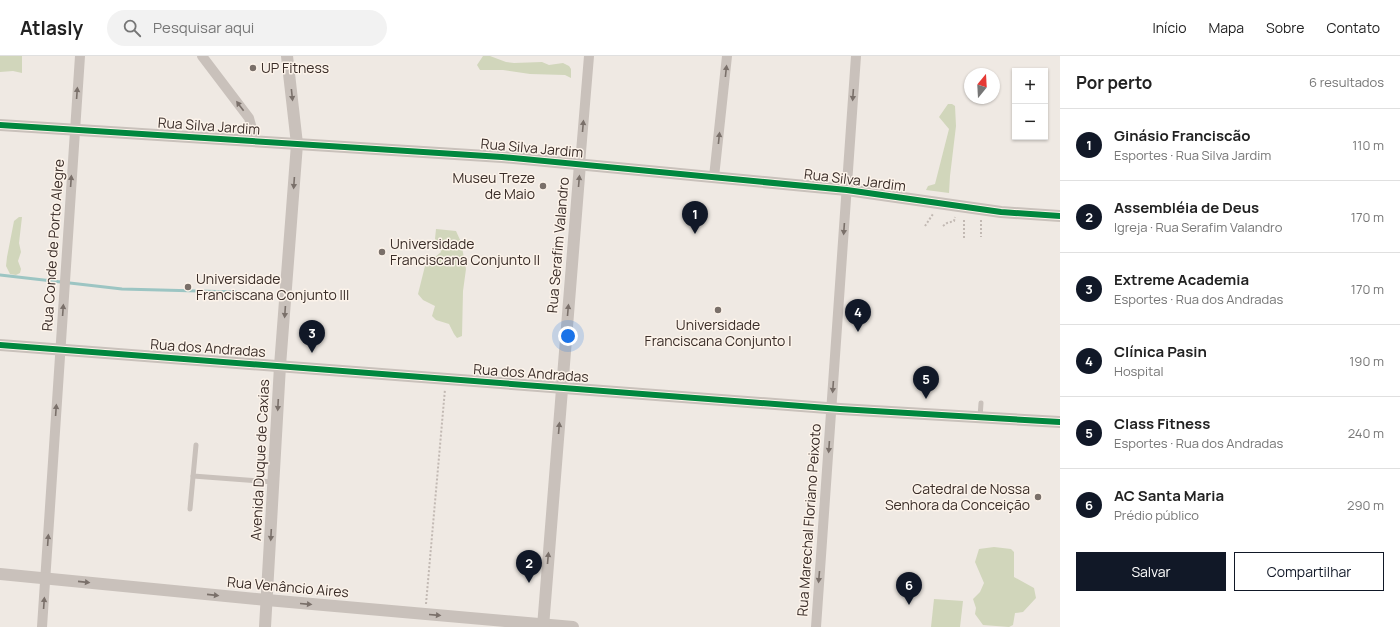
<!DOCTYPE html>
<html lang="pt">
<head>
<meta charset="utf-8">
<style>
  :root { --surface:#fff; --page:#f2f2f2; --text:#222; --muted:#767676; --line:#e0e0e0; --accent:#111827 }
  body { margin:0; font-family:Manrope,sans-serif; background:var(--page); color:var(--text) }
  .controls { position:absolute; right:12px; top:12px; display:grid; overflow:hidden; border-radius:0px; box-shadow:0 1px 3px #0004 }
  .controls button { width:36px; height:36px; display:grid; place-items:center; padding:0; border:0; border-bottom:1px solid var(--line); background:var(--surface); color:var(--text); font:20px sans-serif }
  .compass { position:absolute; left:964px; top:12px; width:36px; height:36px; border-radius:50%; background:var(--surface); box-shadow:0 1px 3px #0004; rotate:18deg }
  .you { position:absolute; left:568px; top:280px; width:14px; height:14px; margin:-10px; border:3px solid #fff; border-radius:50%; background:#1a73e8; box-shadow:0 0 0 6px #1a73e833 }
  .badge { display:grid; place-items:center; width:26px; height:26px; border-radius:50%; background:var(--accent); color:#fff; font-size:13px; font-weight:700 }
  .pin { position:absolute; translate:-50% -33px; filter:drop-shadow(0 1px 2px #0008) }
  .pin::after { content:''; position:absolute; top:21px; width:14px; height:12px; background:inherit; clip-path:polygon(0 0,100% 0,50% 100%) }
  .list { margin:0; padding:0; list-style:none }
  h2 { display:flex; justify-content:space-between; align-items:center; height:52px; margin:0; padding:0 16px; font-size:17px }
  h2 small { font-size:13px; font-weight:400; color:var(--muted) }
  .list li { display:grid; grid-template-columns:26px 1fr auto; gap:12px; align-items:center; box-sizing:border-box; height:72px; padding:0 16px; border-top:1px solid var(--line) }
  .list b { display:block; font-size:15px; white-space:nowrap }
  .list p { margin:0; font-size:13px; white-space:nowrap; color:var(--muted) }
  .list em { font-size:13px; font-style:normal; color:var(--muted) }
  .actions { display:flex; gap:8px; padding:12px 16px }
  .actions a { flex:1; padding:9px 0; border:1px solid var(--accent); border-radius:0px; text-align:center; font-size:14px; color:var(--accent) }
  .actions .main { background:var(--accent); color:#fff }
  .icon { flex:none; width:22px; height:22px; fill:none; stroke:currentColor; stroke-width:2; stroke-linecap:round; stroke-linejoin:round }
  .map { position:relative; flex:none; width:1060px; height:571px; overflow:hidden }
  header { display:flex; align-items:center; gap:24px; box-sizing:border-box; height:56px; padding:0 20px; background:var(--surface); border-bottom:1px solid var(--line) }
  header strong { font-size:19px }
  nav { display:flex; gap:22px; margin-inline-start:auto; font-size:14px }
  .search { width:280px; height:36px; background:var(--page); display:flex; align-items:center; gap:10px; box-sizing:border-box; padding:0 14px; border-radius:22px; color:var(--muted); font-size:15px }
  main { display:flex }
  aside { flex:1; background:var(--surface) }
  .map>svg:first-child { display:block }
  .green { fill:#d1d6bb }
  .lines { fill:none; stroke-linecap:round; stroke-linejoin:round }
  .stream { stroke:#9cc5c3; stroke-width:3 }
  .path { stroke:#c2b9b3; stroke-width:2; stroke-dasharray:2 2; stroke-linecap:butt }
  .service { stroke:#c9c1bb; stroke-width:5 }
  .minor { stroke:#c9c1bb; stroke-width:10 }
  .tertiary { stroke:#c9c1bb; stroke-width:12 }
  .cycleway-casing { stroke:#fcf3ea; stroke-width:8 }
  .cycleway { stroke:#00873e; stroke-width:6 }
  .oneway { fill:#7a706a }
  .poi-dot { fill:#796f69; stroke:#fcf3ea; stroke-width:1.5 }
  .labels { text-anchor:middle; stroke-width:3; stroke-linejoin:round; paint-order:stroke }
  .poi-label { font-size:14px; fill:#3a2d28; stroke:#fcf3ea; text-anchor:start }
  .street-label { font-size:14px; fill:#3a2d28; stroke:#fcf3ea }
</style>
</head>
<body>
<header>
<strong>Atlasly</strong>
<div class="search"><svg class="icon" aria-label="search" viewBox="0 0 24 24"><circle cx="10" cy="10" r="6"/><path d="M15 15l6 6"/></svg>Pesquisar aqui</div>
<nav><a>Início</a><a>Mapa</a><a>Sobre</a><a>Contato</a></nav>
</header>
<main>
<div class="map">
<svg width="1060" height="571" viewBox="0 0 1060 571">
  <rect width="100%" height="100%" fill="#efe9e3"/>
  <g class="green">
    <polygon points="0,0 22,0 22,17 13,15 0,16"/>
    <polygon points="483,0 490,0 506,6 514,7 542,6 549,9 563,7 569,10 571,13 571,22 565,19 530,18 503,14 480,14 477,9"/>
    <polygon points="948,48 952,48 955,50 956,70 950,120 949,137 926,134 928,130 935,128 949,73 939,61"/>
    <polygon points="19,161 22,161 19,187 21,196 18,205 21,213 20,217 16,219 10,218 6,210 7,201 14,165"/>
    <polygon points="436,173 456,175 461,186 466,213 463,235 462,280 457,282 454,278 449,268 436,264 432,260 435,250 423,244 418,238 425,210 441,196 435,183"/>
    <polygon points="994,491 1011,493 1014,496 1014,521 1034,532 1036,542 1023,556 1015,557 1013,569 1009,571 983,569 975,558 976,552 973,543 980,536 984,527 975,506 979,493"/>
    <polygon points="934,543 963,545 960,571 931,571"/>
  </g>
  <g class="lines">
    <polyline class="stream" points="0,219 122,233 236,236"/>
    <g class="path">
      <polyline points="981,164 981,181"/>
      <polyline points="925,170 933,158"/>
      <polyline points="943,170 947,167 954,165 955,161"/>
      <polyline points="964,182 964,162"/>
      <polyline points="426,548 445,333"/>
    </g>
    <g class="service">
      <polyline points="980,361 981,347"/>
      <polyline points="193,420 273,426"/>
      <polyline points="190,453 196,389"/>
    </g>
    <g class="minor">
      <polyline points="202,0 249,62 252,73 252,85"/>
      <polyline points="580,108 589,0"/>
      <polyline points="714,121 727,0"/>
      <polyline points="42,571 80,0"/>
      <polyline points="816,571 856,0"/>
    </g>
    <g class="tertiary">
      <polyline points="0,69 502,101 847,134 1001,156 1060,160"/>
      <polyline points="0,289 840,353 1060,366"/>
      <polyline points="0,518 267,544 573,571"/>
      <polyline points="265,571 280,310 297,88 287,0"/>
      <polyline points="543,571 580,108"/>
    </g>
    <defs>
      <g id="cycleway">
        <polyline points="0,69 502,101 847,134 1001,156 1060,160"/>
        <polyline points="0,289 840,353 1060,366"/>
      </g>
    </defs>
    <use href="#cycleway" class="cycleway-casing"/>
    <use href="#cycleway" class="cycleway"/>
  </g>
  <defs><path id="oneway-solid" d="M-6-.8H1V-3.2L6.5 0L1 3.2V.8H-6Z"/></defs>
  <g class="oneway">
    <use href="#oneway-solid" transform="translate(726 15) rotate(-84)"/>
    <use href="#oneway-solid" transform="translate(77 37) rotate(-86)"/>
    <use href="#oneway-solid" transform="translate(292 39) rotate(84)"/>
    <use href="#oneway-solid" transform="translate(853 39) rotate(94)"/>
    <use href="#oneway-solid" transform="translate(240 50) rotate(-127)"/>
    <use href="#oneway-solid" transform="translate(583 70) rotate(-85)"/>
    <use href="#oneway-solid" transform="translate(719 82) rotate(-84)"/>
    <use href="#oneway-solid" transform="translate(71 125) rotate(-86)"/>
    <use href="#oneway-solid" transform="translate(579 125) rotate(-85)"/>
    <use href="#oneway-solid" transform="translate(294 127) rotate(94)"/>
    <use href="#oneway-solid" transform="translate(844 173) rotate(94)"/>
    <use href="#oneway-solid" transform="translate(63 254) rotate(-86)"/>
    <use href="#oneway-solid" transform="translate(568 254) rotate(-85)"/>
    <use href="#oneway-solid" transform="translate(285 256) rotate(94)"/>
    <use href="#oneway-solid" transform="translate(833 331) rotate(94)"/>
    <use href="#oneway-solid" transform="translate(278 349) rotate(93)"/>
    <use href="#oneway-solid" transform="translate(56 354) rotate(-86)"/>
    <use href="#oneway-solid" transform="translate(559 372) rotate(-85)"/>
    <use href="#oneway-solid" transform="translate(829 391) rotate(94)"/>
    <use href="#oneway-solid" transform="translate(271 479) rotate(93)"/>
    <use href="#oneway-solid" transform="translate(48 484) rotate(-86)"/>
    <use href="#oneway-solid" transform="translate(548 502) rotate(-85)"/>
    <use href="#oneway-solid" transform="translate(819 521) rotate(95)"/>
    <use href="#oneway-solid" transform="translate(84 526) rotate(6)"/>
    <use href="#oneway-solid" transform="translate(213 539) rotate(6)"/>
    <use href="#oneway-solid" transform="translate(44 547) rotate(-86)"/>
    <use href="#oneway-solid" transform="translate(306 548) rotate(5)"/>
    <use href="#oneway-solid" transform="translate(435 559) rotate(5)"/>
  </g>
  <g class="poi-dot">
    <circle cx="253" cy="12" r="4"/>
    <circle cx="543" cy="130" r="4"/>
    <circle cx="382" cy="196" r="4"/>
    <circle cx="188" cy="231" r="4"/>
    <circle cx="718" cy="254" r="4"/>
    <circle cx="1038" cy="441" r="4"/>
  </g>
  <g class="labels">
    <g class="poi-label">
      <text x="261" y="17">UP Fitness</text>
      <text x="535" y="127" text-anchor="end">Museu Treze<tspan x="535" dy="16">de Maio</tspan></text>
      <text x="390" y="193">Universidade<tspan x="390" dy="16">Franciscana Conjunto II</tspan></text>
      <text x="196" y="228">Universidade<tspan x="196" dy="16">Franciscana Conjunto III</tspan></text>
      <text x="718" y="274" text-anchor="middle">Universidade<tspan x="718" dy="16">Franciscana Conjunto I</tspan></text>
      <text x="1030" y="438" text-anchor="end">Catedral de Nossa<tspan x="1030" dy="16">Senhora da Conceição</tspan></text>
    </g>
    <g class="street-label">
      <text transform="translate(209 70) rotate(4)" y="5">Rua Silva Jardim</text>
      <text transform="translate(532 92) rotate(5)" y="5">Rua Silva Jardim</text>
      <text transform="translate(855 124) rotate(7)" y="5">Rua Silva Jardim</text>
      <text transform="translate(53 189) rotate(-86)" y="5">Rua Conde de Porto Alegre</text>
      <text transform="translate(558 189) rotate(-85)" y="5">Rua Serafim Valandro</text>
      <text transform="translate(208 292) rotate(4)" y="5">Rua dos Andradas</text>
      <text transform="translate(531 317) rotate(4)" y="5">Rua dos Andradas</text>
      <text transform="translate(260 404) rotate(-87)" y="5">Avenida Duque de Caxias</text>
      <text transform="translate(809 464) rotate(-86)" y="5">Rua Marechal Floriano Peixoto</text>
      <text transform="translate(288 531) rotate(5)" y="5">Rua Venâncio Aires</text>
    </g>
  </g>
</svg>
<div class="controls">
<button>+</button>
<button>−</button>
</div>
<svg class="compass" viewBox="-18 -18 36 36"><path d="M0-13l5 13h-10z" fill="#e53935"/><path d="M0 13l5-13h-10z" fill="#767676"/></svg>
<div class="you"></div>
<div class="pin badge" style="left:695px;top:178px">1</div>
<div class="pin badge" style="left:529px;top:527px">2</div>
<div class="pin badge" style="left:312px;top:297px">3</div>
<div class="pin badge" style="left:858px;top:276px">4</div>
<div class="pin badge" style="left:926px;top:343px">5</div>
<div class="pin badge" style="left:909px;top:549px">6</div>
</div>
<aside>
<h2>Por perto<small>6 resultados</small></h2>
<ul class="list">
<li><span class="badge">1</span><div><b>Ginásio Franciscão</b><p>Esportes · Rua Silva Jardim</p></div><em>110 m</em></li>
<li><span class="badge">2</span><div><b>Assembléia de Deus</b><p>Igreja · Rua Serafim Valandro</p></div><em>170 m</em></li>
<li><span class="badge">3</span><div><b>Extreme Academia</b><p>Esportes · Rua dos Andradas</p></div><em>170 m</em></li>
<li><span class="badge">4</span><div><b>Clínica Pasin</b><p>Hospital</p></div><em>190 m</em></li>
<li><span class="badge">5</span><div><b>Class Fitness</b><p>Esportes · Rua dos Andradas</p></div><em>240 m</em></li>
<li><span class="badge">6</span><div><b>AC Santa Maria</b><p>Prédio público</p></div><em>290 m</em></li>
</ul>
<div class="actions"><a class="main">Salvar</a><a>Compartilhar</a></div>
</aside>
</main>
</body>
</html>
